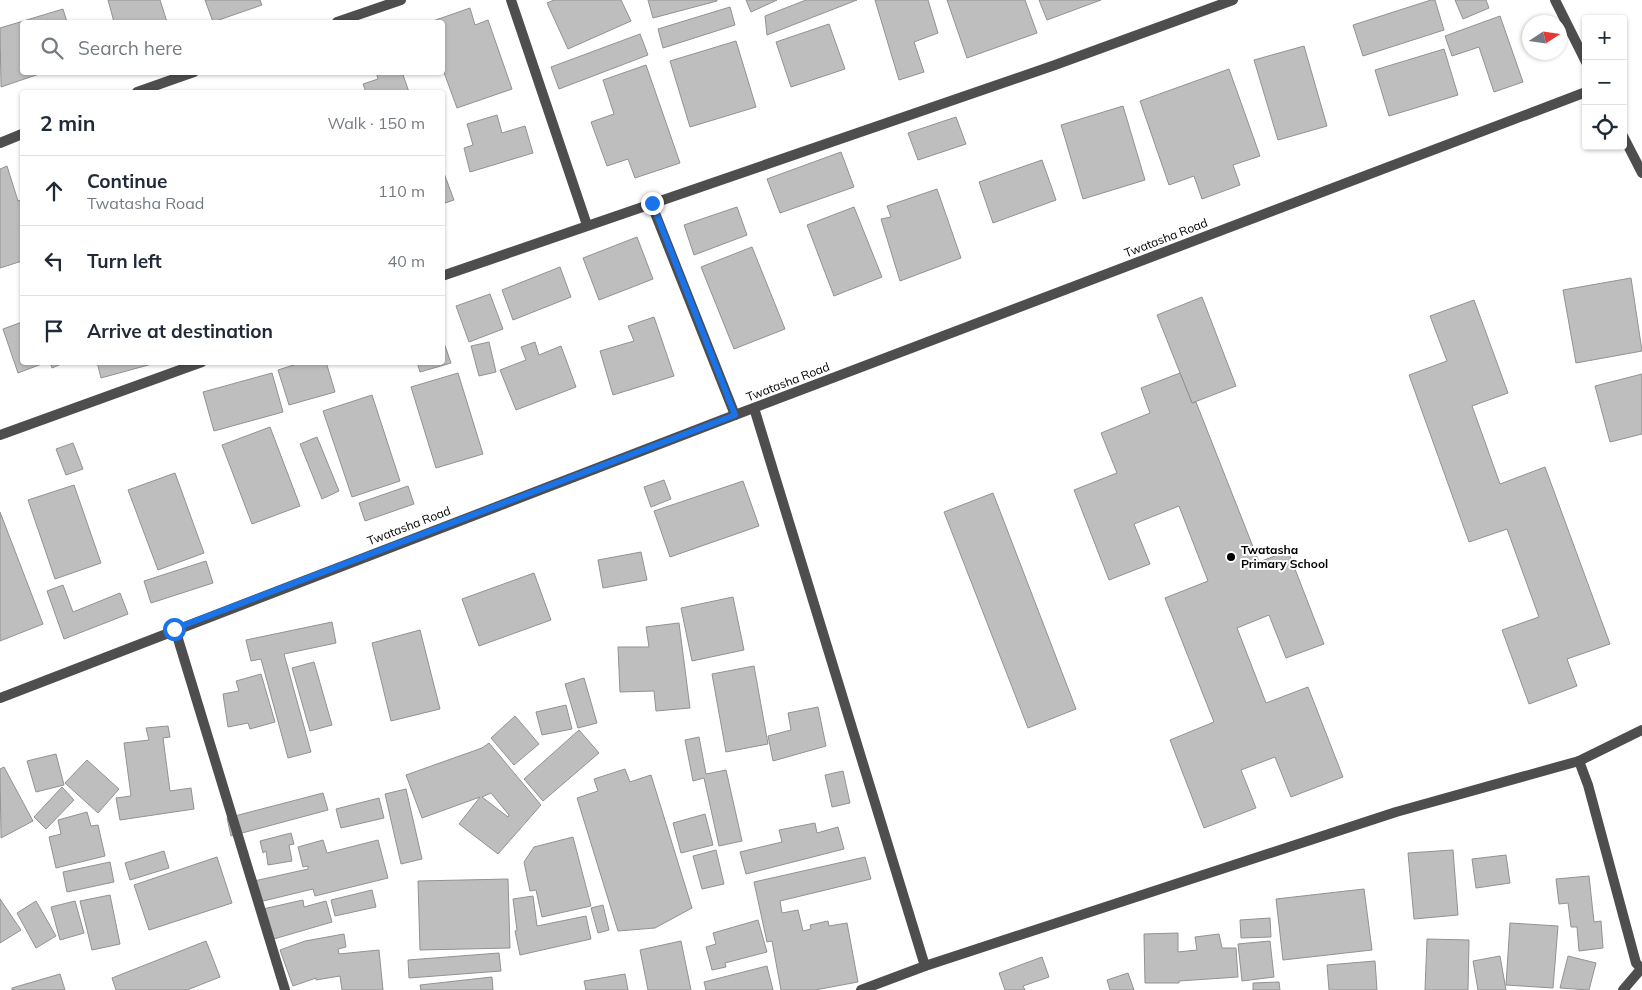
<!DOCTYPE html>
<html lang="en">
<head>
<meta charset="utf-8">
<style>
  :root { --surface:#fff; --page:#f6f6f7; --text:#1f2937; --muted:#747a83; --line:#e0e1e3 }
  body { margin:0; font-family:Mulish,sans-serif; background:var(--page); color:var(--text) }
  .controls { position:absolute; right:15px; top:15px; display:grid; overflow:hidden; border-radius:5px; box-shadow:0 1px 4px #0004 }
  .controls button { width:45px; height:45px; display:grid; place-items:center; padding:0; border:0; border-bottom:1px solid var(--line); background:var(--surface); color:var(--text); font:25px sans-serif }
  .compass { position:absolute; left:1522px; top:15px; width:45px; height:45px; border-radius:50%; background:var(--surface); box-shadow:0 1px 4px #0004; rotate:78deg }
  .stop { position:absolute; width:15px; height:15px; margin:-11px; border:4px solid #1a73e8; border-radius:50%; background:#fff }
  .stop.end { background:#1a73e8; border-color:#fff; box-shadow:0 1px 5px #0008 }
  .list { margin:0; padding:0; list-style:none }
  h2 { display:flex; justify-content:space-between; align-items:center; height:65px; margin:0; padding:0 20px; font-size:21px }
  h2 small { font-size:16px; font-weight:400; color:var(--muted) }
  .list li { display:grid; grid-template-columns:32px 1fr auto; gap:15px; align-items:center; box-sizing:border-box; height:70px; padding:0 20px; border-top:1px solid var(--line) }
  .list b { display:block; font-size:19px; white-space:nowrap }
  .list p { margin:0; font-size:16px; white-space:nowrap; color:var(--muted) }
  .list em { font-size:16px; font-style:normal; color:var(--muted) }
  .icon { flex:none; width:28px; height:28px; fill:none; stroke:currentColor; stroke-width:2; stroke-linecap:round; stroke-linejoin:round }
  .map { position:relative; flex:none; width:1642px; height:990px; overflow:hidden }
  .search { position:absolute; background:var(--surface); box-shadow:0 1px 4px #0004; left:20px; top:20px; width:425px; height:55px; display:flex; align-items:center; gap:12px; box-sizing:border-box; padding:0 18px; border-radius:5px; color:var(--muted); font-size:19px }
  .panel { position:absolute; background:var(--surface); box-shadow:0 1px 4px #0004; left:20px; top:90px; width:425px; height:275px; border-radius:5px }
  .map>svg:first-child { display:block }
  .building { fill:#bebebe; stroke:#929292; fill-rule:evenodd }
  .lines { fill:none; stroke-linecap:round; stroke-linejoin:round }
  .minor { stroke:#4e4e4e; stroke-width:10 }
  .tertiary { stroke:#4e4e4e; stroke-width:10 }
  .route { stroke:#1a73e8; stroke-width:6 }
  .poi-dot { fill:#000; stroke:#fff; stroke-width:2 }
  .labels { text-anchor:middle; stroke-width:4; stroke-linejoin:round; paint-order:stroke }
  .street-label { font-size:12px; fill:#000; stroke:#fff }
  .poi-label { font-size:12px; font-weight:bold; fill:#000; stroke:#fff; text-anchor:start }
</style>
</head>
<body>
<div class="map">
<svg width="1642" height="990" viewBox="0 0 1642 990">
  <rect width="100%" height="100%" fill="#fff"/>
  <g class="building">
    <polygon points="108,0 160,0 167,22 114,22"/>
    <polygon points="205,0 260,0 262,5 213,22"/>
    <polygon points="554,0 621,0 631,21 568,49 547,3"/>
    <polygon points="648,0 717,0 717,1 653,18"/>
    <polygon points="746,0 777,0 751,12"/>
    <polygon points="806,0 857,0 767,35 765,16"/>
    <polygon points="875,0 928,0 938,33 914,42 924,72 899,80"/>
    <polygon points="947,0 1025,0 1037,33 967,58"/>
    <polygon points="1039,0 1101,0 1047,20"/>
    <polygon points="1431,0 1435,0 1444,30 1363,56 1353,25"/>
    <polygon points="1455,0 1486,0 1489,8 1463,19"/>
    <polygon points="730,7 735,25 663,48 658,29"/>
    <polygon points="470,8 475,25 488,20 512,89 457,108 442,67 442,22 430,22"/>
    <polygon points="63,9 67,22 22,22 22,72 45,72 1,87 0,28"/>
    <polygon points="1500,16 1523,82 1494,92 1479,47 1452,56 1445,36"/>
    <polygon points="829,24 845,69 791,87 776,42"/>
    <polygon points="640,34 648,55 559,89 551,67"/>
    <polygon points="736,41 756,107 690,127 670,61"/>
    <polygon points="1304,46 1327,126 1278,140 1254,60"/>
    <polygon points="1444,49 1458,95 1389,116 1375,70"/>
    <polygon points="646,65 680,163 635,178 628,159 607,166 591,122 614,114 603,80"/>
    <polygon points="1229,69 1260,156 1233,165 1240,185 1202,199 1194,176 1169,185 1140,101"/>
    <polygon points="376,72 402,72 409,92 366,92 363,84 378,79"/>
    <polygon points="1123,106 1145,180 1083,199 1061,125"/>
    <polygon points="497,115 502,133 525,126 533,153 470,172 464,148 473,145 467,124"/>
    <polygon points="956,117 966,144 918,160 908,133"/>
    <polygon points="841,152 854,187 780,213 767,179"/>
    <polygon points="1042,160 1056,200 993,223 979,182"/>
    <polygon points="7,166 18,201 22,200 22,261 0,268 0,169"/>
    <polygon points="442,168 454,200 442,204"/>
    <polygon points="937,189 961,258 900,281 881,219 891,217 887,206"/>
    <polygon points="737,207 747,235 694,255 684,225"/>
    <polygon points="854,207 882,277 834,296 807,225"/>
    <polygon points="637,237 653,279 599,300 583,258"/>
    <polygon points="752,247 785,329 734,349 701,267"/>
    <polygon points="560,267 571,297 513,320 502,290"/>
    <polygon points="1631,278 1642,351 1576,363 1563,290"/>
    <polygon points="490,294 503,329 469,342 456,306"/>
    <polygon points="1202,297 1236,386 1192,403 1157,315"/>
    <polygon points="1474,300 1508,393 1472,406 1500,484 1545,467 1610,644 1567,659 1577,686 1529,704 1502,630 1539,617 1507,529 1469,542 1409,375 1447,361 1430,316"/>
    <polygon points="654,317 674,376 613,395 600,351 634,341 628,326"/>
    <polygon points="22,322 22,362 47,362 18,373 3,329"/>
    <polygon points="442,337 451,363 420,372 417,362 442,362"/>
    <polygon points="489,342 496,372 479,376 471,346"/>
    <polygon points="535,342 539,355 561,346 576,387 516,410 500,370 526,360 521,347"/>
    <polygon points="50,362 66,362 52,368"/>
    <polygon points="97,362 152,362 152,364 101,378"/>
    <polygon points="303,362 326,362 335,392 289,405 278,370"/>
    <polygon points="272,373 283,412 214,431 203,392"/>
    <polygon points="458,373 483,454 436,468 411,387"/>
    <polygon points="1180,373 1192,403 1196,402 1259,562 1288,551 1324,644 1286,658 1269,615 1237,628 1266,703 1308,687 1343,777 1291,797 1275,757 1241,770 1256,808 1204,828 1170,740 1214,722 1165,598 1208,581 1179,506 1134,524 1150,564 1109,580 1074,490 1117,473 1101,433 1150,413 1141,388"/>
    <polygon points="1642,374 1642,434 1610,442 1595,386"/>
    <polygon points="372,395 400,481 352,497 323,411"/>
    <polygon points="270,427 300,506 252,524 222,445"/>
    <polygon points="317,437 339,491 322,499 300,444"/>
    <polygon points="73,443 83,469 66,475 56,449"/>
    <polygon points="175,473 204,553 158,570 128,490"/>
    <polygon points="664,480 671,499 651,507 644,487"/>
    <polygon points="743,481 759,526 670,557 654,511"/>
    <polygon points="74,485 101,563 55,579 28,500"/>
    <polygon points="408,486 414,504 365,521 359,503"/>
    <polygon points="993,493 1076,709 1028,728 944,512"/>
    <polygon points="0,512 43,624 0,641"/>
    <polygon points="641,552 647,580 603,588 598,560"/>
    <polygon points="206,561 213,583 151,603 144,581"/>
    <polygon points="534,573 551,620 479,646 462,599"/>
    <polygon points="63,585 73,612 120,593 128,614 64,639 47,591"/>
    <polygon points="733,597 744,650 692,661 681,608"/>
    <polygon points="332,622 336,643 284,654 311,752 288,758 261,659 251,661 246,640"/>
    <polygon points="679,623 690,708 656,711 654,691 620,692 618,647 649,647 646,627"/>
    <polygon points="420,630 440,709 391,721 372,643"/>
    <polygon points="314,662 332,725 310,731 292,668"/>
    <polygon points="754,666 768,744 726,752 712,674"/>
    <polygon points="261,674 275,722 250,729 248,723 228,727 223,694 239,691 236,681"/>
    <polygon points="584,678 597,723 578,728 565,684"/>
    <polygon points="566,705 572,729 542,735 536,712"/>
    <polygon points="818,707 826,746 773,761 768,736 791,730 788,713"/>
    <polygon points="515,716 539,744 514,765 491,738"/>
    <polygon points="168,726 170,737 163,738 170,791 191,788 194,809 120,820 116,798 131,796 124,743 149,740 146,728"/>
    <polygon points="579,730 599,753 543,801 524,779"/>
    <polygon points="699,737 706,774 726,770 742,841 719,846 704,778 693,781 685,740"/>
    <path d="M 489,743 L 541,805 L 498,854 L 459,824 L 480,797 L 422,818 L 406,775 L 482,748 ZM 491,793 L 509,815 L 508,817 L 482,797 Z"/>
    <polygon points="56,754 64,785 36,792 27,761"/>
    <polygon points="87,760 119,789 98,813 65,783"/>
    <polygon points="4,767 33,821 1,838 0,769"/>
    <polygon points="625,769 630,782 651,775 692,908 655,928 618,931 577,798 598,791 594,779"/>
    <polygon points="843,771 850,803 832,807 825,775"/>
    <polygon points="62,787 74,800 46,829 34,817"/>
    <polygon points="406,789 422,859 401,864 385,794"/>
    <polygon points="323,793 328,810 231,836 227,818"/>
    <polygon points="379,798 384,818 341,828 336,809"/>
    <polygon points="87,812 91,826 98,825 105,856 56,868 49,837 61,834 58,820"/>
    <polygon points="705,814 713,845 681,853 673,823"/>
    <polygon points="815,823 817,833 838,827 844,849 746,874 740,852 782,842 779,830"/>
    <polygon points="291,833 294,844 289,845 292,861 268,865 266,851 263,853 260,841"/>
    <polygon points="573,837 591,906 542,917 536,890 530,891 524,862 534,847"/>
    <polygon points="323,840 327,853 378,840 388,878 315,896 313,889 259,902 254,881 308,869 308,866 303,867 298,847"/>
    <polygon points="716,850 724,884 702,889 693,856"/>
    <polygon points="1453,850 1458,915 1414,919 1408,853"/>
    <polygon points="164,851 169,868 130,880 125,863"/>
    <polygon points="1506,855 1510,883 1476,888 1472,859"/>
    <polygon points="217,857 232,903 149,930 134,885"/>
    <polygon points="865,857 871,879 780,901 782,913 798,910 803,931 811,929 810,925 828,921 829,926 847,923 858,982 815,990 781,990 772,941 767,942 754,882"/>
    <polygon points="110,862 114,882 67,892 63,872"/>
    <polygon points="1589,876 1594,922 1601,921 1603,948 1579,951 1577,927 1571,927 1568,903 1559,904 1556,879"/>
    <polygon points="508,879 510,948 420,950 418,881"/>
    <polygon points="1364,889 1372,950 1283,960 1276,899"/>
    <polygon points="372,890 376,907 335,916 331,900"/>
    <polygon points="110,895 120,944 92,950 80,901"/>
    <polygon points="533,896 537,926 586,916 591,939 520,955 515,931 517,930 513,899"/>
    <polygon points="0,899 21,930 0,943"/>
    <polygon points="303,900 304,907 326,901 332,922 267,941 263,909"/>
    <polygon points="36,901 56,936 36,948 17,913"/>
    <polygon points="75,901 84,933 60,940 51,907"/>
    <polygon points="603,905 609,930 598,933 591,908"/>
    <polygon points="1270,918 1271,937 1241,938 1240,920"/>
    <polygon points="758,920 767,952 725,963 726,967 712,970 706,947 716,944 713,933"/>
    <polygon points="1510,923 1558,926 1553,988 1506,985"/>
    <polygon points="1178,933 1178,952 1197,950 1195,937 1219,934 1222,948 1236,948 1238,977 1179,981 1179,983 1145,983 1144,934"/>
    <polygon points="344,934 346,947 338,949 339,954 379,950 383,990 342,990 340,976 316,980 316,978 293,986 280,950 305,941"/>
    <polygon points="1427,939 1469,940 1468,990 1425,990"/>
    <polygon points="206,941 220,977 187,990 116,990 112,978"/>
    <polygon points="681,941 691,990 648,990 640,950"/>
    <polygon points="1270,941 1274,977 1242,981 1238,944"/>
    <polygon points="499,953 501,971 409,978 408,960"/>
    <polygon points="1500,956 1506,990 1478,990 1473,961"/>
    <polygon points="1568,956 1596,963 1589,990 1560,988"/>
    <polygon points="1042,957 1049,977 1023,986 1025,990 1005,990 999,973"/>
    <polygon points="1375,961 1377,990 1329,990 1327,965"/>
    <polygon points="767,966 773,990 706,990 704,982"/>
    <polygon points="1128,973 1134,990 1110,990 1107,980"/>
    <polygon points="60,974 65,990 12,990 12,988"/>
    <polygon points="625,974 628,990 586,990 584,981"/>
    <polygon points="492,977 493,990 421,990 420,985"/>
    <polygon points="1279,982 1280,990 1253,990 1253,983"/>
  </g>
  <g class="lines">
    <g class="minor">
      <polyline points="511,0 587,225"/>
      <polyline points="337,22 401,0"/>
      <polyline points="137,92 194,72"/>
      <polyline points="0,143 22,134"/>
      <polyline points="651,203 735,415"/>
      <polyline points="442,276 1055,65 1233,0"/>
      <polyline points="754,408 925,966"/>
      <polyline points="0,435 202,362"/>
      <polyline points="175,629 285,990"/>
      <polyline points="0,698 735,415 1586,92"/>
      <polyline points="1579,761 1588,785 1636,963 1642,969"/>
      <polyline points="861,990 925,966 1396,812 1579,761 1642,730"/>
      <polyline points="1623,990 1641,969"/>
    </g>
    <g class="tertiary">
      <polyline points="1555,0 1586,62"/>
      <polyline points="1623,136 1642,173"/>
    </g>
  </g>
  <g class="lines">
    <polyline class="route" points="174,629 735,415 652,203"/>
  </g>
  <circle class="poi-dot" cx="1231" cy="557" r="5"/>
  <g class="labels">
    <g class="street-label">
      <text transform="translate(1166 238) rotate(-21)" y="4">Twatasha Road</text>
      <text transform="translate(788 382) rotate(-21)" y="4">Twatasha Road</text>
      <text transform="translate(409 526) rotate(-21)" y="4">Twatasha Road</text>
    </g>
    <g class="poi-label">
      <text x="1241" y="554">Twatasha<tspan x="1241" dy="14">Primary School</tspan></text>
    </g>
  </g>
</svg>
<div class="controls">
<button>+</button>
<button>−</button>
<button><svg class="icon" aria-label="locate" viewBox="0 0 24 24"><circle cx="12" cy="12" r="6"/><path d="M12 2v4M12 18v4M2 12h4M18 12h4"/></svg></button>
</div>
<svg class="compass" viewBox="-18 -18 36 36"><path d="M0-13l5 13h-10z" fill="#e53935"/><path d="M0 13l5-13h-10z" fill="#747a83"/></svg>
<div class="stop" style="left:174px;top:629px"></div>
<div class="stop end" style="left:652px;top:203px"></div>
<div class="search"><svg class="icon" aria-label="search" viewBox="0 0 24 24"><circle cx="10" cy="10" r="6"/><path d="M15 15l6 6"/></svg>Search here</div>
<section class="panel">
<h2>2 min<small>Walk · 150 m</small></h2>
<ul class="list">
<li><svg class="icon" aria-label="ahead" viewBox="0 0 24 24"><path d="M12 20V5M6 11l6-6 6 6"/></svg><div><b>Continue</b><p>Twatasha Road</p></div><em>110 m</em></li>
<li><svg class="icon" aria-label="left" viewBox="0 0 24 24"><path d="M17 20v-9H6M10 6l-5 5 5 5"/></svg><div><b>Turn left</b></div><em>40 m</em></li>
<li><svg class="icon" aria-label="arrive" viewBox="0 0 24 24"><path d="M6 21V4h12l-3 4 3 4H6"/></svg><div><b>Arrive at destination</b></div></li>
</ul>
</section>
</div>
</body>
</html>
